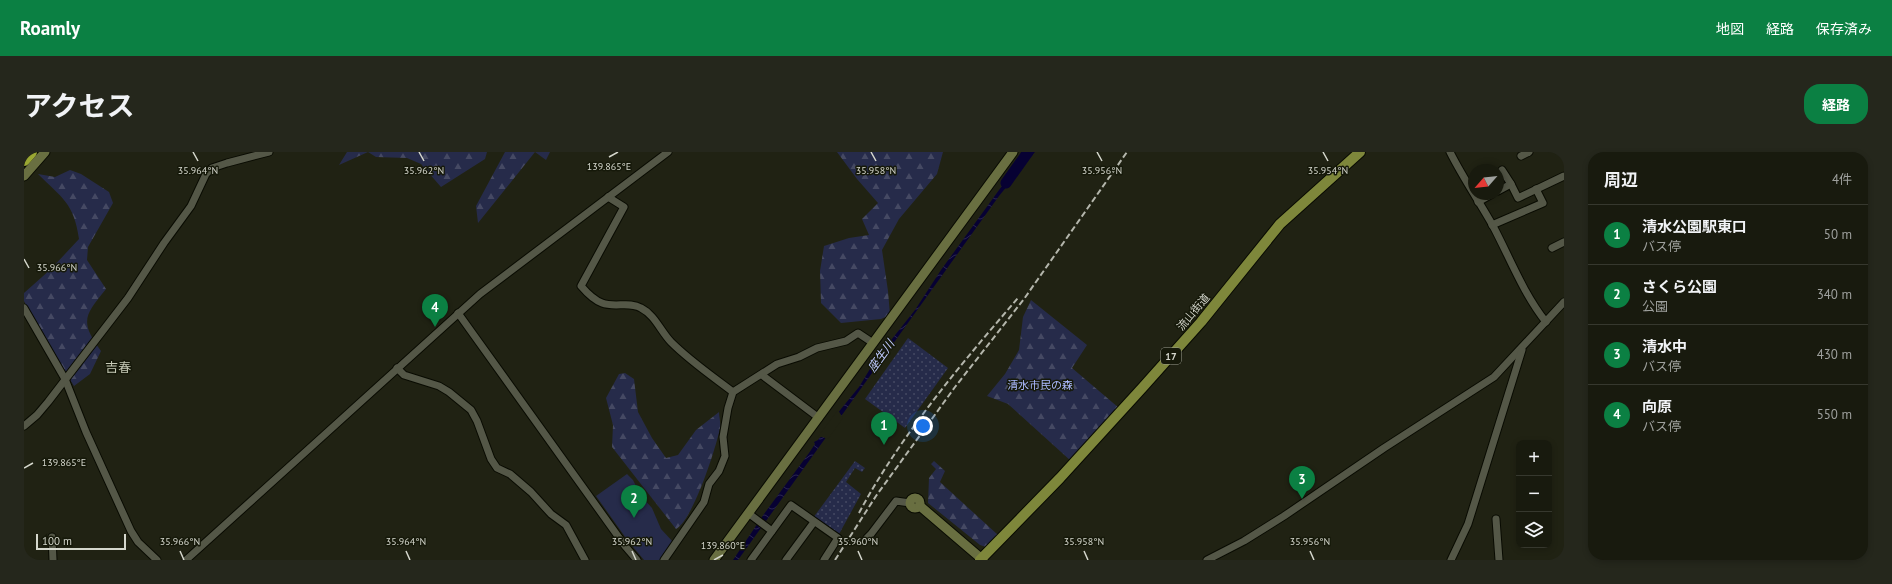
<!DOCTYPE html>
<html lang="ja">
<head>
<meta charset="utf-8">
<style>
  :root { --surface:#181a0e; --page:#25271c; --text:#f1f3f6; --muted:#9fa19e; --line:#36382e; --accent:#0b8043 }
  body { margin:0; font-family:"PT Sans","Noto Sans JP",sans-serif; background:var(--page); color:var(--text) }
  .controls { position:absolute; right:12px; bottom:12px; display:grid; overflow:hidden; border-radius:8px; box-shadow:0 2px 6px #0003 }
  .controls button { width:36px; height:36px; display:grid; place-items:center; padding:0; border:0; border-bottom:1px solid var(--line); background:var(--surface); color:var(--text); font:20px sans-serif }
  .compass { position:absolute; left:1444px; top:12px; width:36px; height:36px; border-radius:50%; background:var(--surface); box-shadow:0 2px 6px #0003; rotate:242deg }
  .scale { position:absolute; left:12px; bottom:10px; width:90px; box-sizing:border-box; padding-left:4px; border:2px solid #d5d7cd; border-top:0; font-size:11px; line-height:14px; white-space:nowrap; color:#d5d7cd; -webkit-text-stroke:3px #16190a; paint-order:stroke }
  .you { position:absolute; left:899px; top:274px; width:14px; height:14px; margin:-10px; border:3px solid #fff; border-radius:50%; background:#1a73e8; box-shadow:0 0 0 6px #1a73e833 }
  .badge { display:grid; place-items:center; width:26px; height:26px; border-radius:50%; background:var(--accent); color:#fff; font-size:13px; font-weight:700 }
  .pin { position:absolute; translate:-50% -33px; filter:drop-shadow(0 1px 2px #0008) }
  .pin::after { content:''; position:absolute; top:21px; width:14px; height:12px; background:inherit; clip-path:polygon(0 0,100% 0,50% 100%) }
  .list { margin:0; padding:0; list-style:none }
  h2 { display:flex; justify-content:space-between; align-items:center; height:52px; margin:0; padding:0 16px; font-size:17px }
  h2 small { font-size:13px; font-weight:400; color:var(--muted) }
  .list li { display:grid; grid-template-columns:26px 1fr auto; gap:12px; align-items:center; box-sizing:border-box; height:60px; padding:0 16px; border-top:1px solid var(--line) }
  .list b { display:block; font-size:15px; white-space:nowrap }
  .list p { margin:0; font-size:13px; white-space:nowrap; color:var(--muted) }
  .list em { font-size:13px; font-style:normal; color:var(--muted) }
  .icon { flex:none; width:22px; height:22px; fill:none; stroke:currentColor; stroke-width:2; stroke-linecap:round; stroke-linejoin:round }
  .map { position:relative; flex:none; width:1540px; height:408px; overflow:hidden; border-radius:16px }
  header { display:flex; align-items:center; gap:24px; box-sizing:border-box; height:56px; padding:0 20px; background:var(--accent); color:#fff }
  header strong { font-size:19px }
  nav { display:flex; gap:22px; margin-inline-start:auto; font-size:14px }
  .intro { display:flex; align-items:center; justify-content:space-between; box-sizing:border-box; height:96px; padding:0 24px }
  h1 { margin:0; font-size:28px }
  .button { padding:10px 18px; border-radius:16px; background:var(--accent); color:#fff; font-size:14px; font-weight:700 }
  main { display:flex; gap:24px; padding:0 24px }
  aside { flex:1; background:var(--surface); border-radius:16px; box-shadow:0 2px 6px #0003 }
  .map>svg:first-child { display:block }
  .grass { fill:url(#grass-dots) }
  .forest { fill:url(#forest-firs) }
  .park { fill:#262b4a }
  .water { fill:url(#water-waves) }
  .pier { fill:#202213 }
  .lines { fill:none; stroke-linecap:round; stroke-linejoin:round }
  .river { stroke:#070133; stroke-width:11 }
  .street-casing { stroke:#090b02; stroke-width:9 }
  .secondary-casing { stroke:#090b02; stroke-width:11 }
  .primary-casing { stroke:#090b02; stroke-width:12 }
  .highway-casing { stroke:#090b02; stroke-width:14 }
  .street { stroke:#545747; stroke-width:7 }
  .secondary { stroke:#696f41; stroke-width:9 }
  .primary { stroke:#7e873b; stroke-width:10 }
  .highway { stroke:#9aa733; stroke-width:12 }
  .rail { stroke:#b4b6ac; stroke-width:2; stroke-dasharray:6 3; stroke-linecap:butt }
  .ticks { fill:none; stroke:#d5d7cd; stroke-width:1.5 }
  .labels { text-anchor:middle; stroke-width:3; stroke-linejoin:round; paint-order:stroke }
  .shield { fill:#16190a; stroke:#9c9e92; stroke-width:1 }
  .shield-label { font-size:10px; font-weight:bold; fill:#d5d7cd }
  .street-label { font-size:11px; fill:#d5d7cd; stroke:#16190a }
  .park-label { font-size:11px; fill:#acbaff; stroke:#16190a }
  .water-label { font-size:12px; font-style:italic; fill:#bfcaff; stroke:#16190a }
  .quarter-label { font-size:13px; fill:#c6c9b6; stroke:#16190a }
  .ticks-label { font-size:10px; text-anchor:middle; fill:#d5d7cd; stroke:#16190a; stroke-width:3; stroke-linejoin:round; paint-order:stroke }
</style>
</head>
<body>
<header>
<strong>Roamly</strong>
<nav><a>地図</a><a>経路</a><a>保存済み</a></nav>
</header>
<div class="intro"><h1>アクセス</h1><a class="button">経路</a></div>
<main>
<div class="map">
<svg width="1540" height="408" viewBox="0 0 1540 408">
  <defs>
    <pattern id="grass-dots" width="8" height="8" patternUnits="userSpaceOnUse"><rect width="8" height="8" fill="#262b4a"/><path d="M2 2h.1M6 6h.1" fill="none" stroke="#454963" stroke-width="1.8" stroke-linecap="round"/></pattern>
    <pattern id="forest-firs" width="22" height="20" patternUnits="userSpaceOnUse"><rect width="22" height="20" fill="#262b4a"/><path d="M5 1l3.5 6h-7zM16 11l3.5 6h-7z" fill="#454963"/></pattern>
    <pattern id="water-waves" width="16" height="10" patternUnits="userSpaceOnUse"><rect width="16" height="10" fill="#070133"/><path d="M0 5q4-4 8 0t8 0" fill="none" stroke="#2a254f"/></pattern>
  </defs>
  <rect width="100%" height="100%" fill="#202213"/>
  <g class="grass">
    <polygon points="884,186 924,216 881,276 841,247"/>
    <polygon points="831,309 841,316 838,320 831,316 822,330 837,342 814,384 789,366"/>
  </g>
  <g class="forest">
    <polygon points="323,0 463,0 461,7 417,35 397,12 383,6 352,5 344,0 315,13"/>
    <polygon points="481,0 526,0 522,8 511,0 454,71 452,54"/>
    <polygon points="813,0 919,0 913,22 875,67 858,98 864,139 866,163 857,167 817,171 797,151 796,119 800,94 825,86 845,83 838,67 854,51 833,27"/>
    <path d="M 46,18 L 57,22 L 85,40 L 89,51 L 64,95 L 63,108 L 82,137 C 61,163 55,169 77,199 L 66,222 L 50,234 L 16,180 L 0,149 L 0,141 L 27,117 L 55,87 C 50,51 38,46 14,22 L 31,25 Z"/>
    <polygon points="1007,148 1063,193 1048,216 1095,256 1047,309 984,252 963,244 981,222 995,198 999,165"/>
    <path d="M 601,221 L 610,227 L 614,260 L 628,286 L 642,306 L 654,303 L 672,278 L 695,260 C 695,265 697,271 696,276 C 692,296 669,368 652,377 L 588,295 L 589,273 L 582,246 L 595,222 Z"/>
    <polygon points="910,309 921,319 916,330 974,383 962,395 956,393 904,351 905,326 912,317 907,312"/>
  </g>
  <polygon class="park" points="603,322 609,328 617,344 628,356 637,377 650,391 637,408 620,408 604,389 572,344"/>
  <polygon class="water" points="1006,0 1011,0 975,44 714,408 709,408 740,362 785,301 791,292 790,290 794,288 817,257 835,235 852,207 891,158 917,118 983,27"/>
  <polygon class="pier" points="814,258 819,266 804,287 798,285 793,286"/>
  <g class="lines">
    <polyline class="river" points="982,31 1004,0"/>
    <defs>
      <g id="street">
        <path d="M 1426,0 C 1439,26 1455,49 1469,74 C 1486,106 1499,141 1522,170"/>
        <polyline points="1497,4 1505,0"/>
        <polyline points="1487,32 1494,46 1540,24"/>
        <polyline points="1474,39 1487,32 1478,18"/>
        <path d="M 584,45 L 600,55 L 557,134 C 563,141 570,148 578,151 C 591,156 605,149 617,156 C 631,163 637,180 647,190 C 666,209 688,224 709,240"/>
        <polyline points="1454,50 1468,42"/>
        <polyline points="1468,73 1519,51 1512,37"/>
        <polyline points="1528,96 1540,90"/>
        <polyline points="0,156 41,227 62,280 107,379 114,390 133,408"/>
        <polyline points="434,161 601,394 613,408"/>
        <polyline points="373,216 380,223 415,234 425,240 447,258 453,269 467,307 473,316 486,322 507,340 527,362 542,373 561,408"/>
        <polyline points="738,223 795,266"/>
        <polyline points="0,274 13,263 24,250 104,146 140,91 167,54 182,22 188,16 203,11 245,0"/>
        <polyline points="724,361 748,379"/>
        <polyline points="1472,367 1475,408"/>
        <polyline points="28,385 29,408"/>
        <polyline points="843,386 847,382 872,349 886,351"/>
        <polyline points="162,408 456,142 644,0"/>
        <polyline points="640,408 680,350 685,332 695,319 701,304 699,285 704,256 709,240 753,212 775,205 793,196 822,189 834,181 849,191"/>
        <polyline points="727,408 767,353 814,386 800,408"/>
        <polyline points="762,408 790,370"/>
        <polyline points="1183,408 1220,389 1260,364 1360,296 1470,225 1540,150"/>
        <polyline points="1427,408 1444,372 1498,198"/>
      </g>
      <g id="secondary">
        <polyline points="0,24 21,0"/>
        <circle cx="891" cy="351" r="5"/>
        <polyline points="896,354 959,408"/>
        <polyline points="690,408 989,0"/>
      </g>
      <polyline id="primary" points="956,408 1036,326 1119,235 1177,170 1256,72 1336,0"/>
      <polyline id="highway" points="0,8 7,0"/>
    </defs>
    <use href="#street" class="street-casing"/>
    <use href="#secondary" class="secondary-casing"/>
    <use href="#primary" class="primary-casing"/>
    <use href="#highway" class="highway-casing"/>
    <use href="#street" class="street"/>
    <use href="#secondary" class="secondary"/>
    <use href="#primary" class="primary"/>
    <use href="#highway" class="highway"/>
    <g class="rail">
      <path d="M 835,361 C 876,284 937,212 994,146"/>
      <polyline points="811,408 852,344 931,235 1000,147 1103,0"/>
    </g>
  </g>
  <path class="ticks" d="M 169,0 L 174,9M 395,0 L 400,9M 847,0 L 852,9M 1073,0 L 1078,9M 1299,0 L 1304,9M 585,5 L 594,0M 0,107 L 5,116M 0,316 L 9,311M 156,399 L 160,408M 382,399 L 386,408M 608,399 L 612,408M 834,399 L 838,408M 1060,399 L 1064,408M 1286,399 L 1290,408M 690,408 L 699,403"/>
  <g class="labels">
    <rect class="shield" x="1137" y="196" width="20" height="16" rx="3"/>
    <g class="shield-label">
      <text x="1147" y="208">17</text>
    </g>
    <g class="street-label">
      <text transform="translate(1169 160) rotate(-50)" y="4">流山街道</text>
    </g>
    <g class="park-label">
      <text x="1016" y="237">清水市民の森</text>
    </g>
    <g class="water-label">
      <text transform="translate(857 204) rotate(-54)" y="4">座生川</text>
    </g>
    <g class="quarter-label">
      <text x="94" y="220">吉春</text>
    </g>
  </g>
  <g class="ticks-label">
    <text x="585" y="18">139.865°E</text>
    <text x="174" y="22">35.964°N</text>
    <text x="400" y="22">35.962°N</text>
    <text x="852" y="22">35.958°N</text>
    <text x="1304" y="22">35.954°N</text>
    <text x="1078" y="22">35.956°N</text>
    <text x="33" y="119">35.966°N</text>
    <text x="40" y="314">139.865°E</text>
    <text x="156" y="393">35.966°N</text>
    <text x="382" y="393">35.964°N</text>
    <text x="608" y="393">35.962°N</text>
    <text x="834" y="393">35.960°N</text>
    <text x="1060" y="393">35.958°N</text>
    <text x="1286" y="393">35.956°N</text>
    <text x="699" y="397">139.860°E</text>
  </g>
</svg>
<div class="controls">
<button>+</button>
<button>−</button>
<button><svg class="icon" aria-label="layers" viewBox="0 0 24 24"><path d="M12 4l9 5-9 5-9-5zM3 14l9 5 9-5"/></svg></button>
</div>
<svg class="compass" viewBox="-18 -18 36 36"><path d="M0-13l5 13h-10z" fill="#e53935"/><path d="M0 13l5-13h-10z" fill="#9fa19e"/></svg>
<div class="scale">100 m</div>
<div class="you"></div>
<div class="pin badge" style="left:860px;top:293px">1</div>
<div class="pin badge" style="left:610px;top:366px">2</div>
<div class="pin badge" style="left:1278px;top:347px">3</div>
<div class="pin badge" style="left:411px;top:175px">4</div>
</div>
<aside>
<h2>周辺<small>4件</small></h2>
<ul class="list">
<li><span class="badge">1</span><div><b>清水公園駅東口</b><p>バス停</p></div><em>50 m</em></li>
<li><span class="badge">2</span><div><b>さくら公園</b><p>公園</p></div><em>340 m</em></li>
<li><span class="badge">3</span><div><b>清水中</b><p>バス停</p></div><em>430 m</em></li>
<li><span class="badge">4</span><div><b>向原</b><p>バス停</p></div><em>550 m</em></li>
</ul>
</aside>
</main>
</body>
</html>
